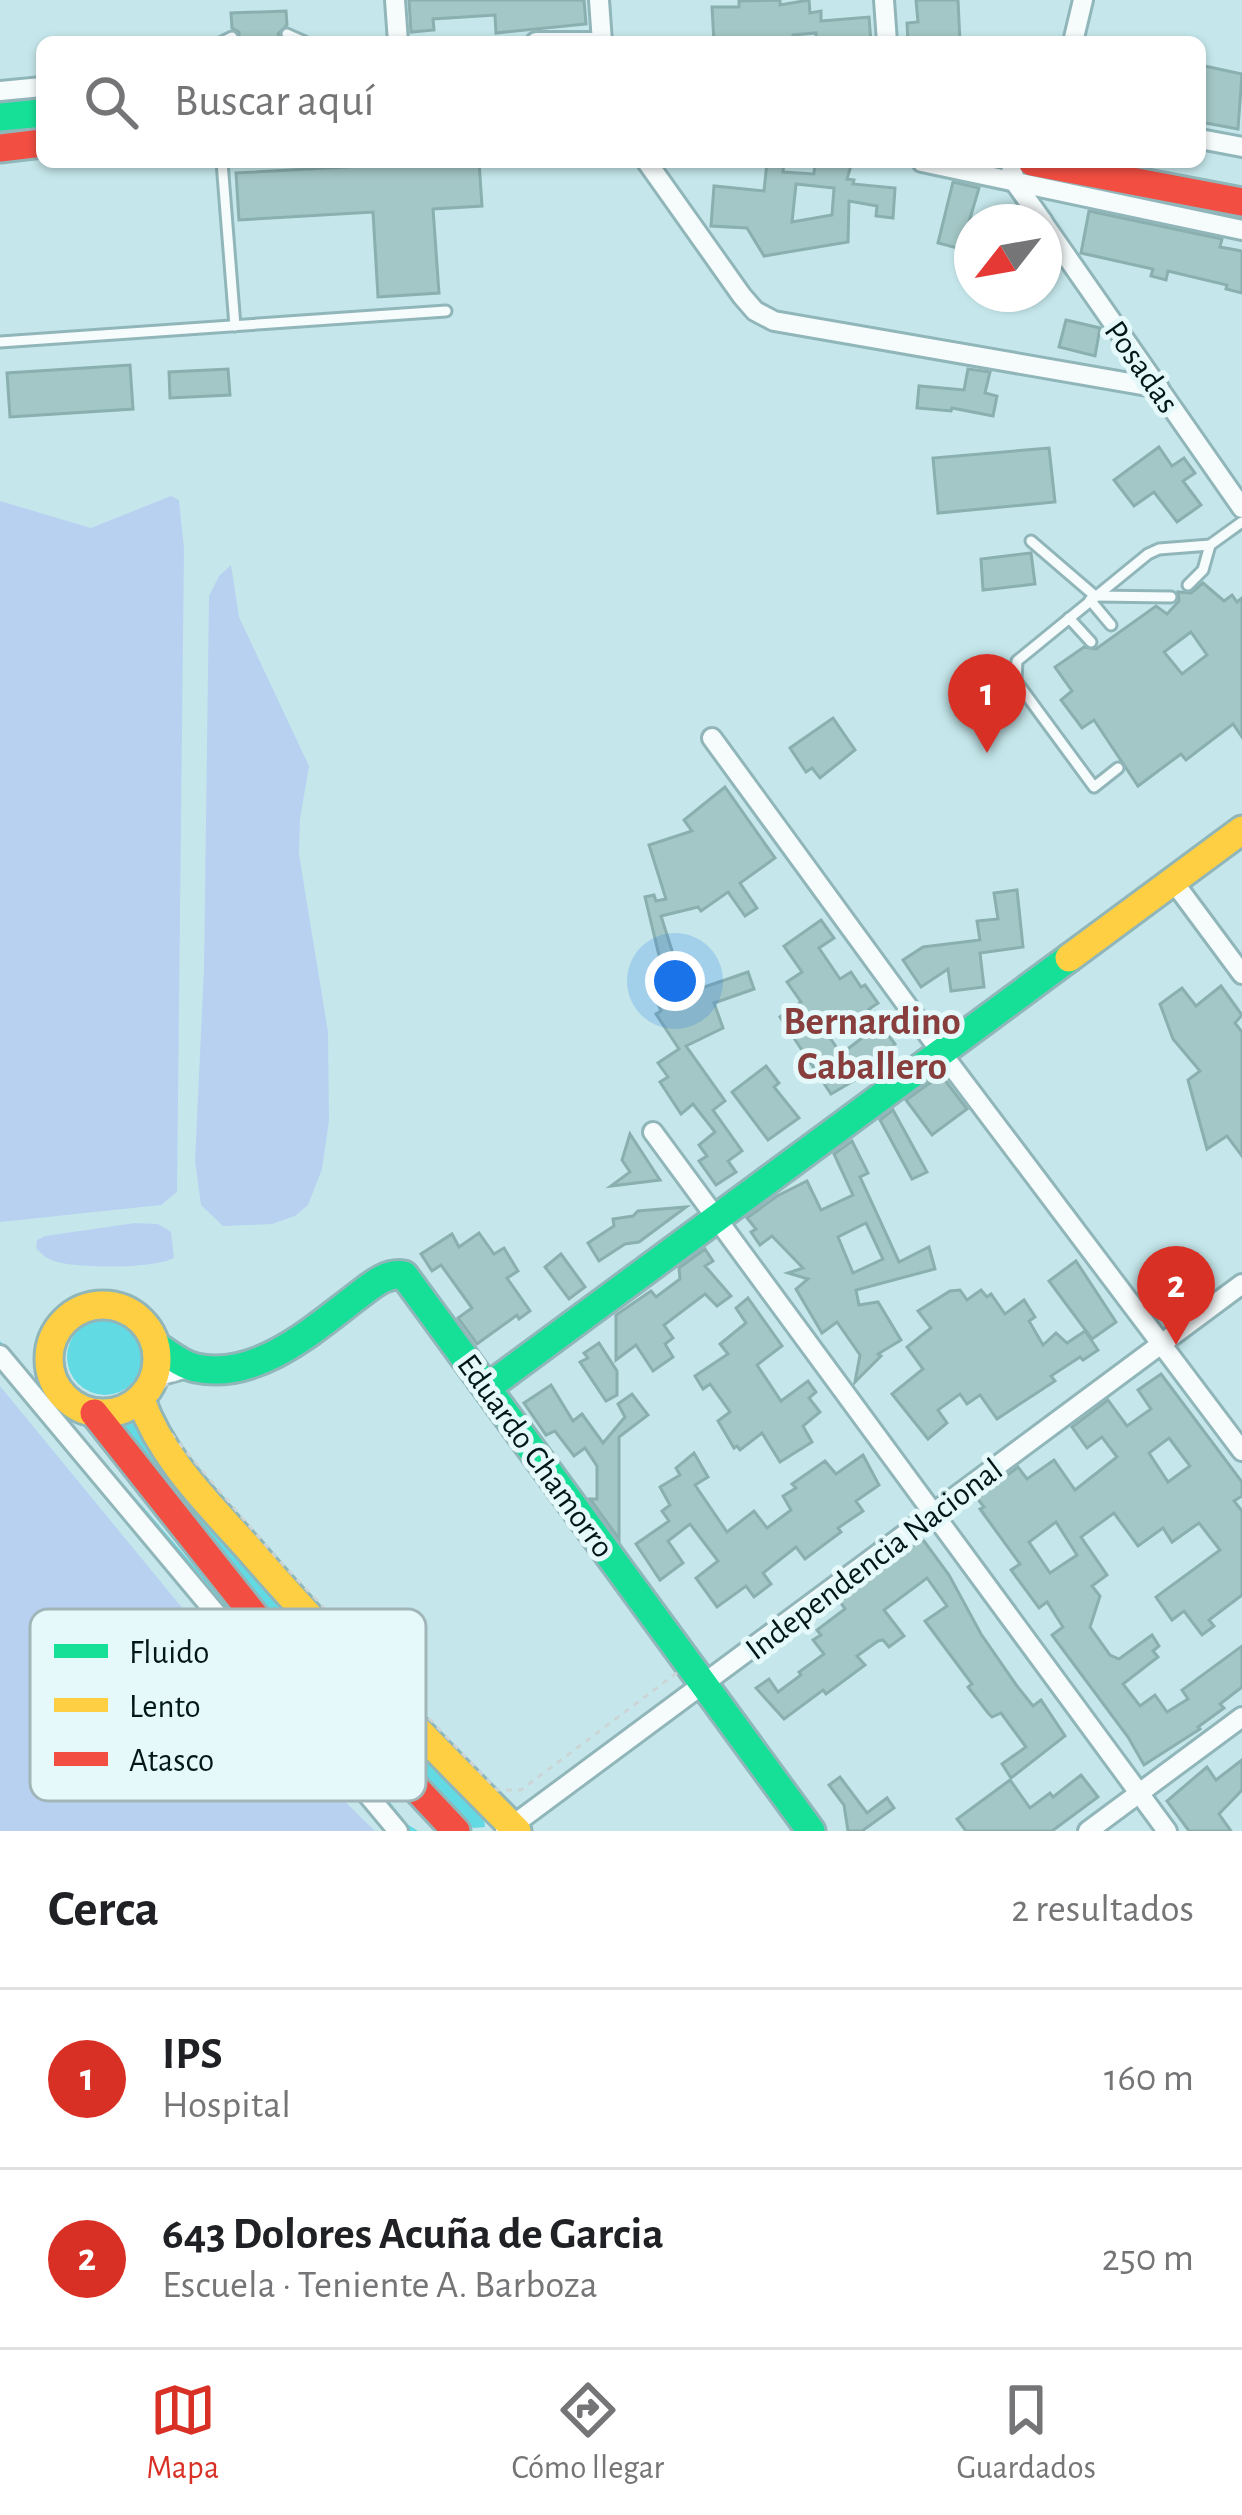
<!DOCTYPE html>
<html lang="es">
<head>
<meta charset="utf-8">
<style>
  :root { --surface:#fff; --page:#f2f2f2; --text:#202124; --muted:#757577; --line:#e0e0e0; --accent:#d93025 }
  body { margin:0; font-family:"Alegreya Sans",sans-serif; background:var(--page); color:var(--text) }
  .compass { position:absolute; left:954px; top:204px; width:108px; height:108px; border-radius:50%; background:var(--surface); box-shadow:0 3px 9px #0004; rotate:239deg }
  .you { position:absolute; left:675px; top:981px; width:42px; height:42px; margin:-30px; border:9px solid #fff; border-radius:50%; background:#1a73e8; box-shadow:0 0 0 18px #1a73e833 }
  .badge { display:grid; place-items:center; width:78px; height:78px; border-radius:50%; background:var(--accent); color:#fff; font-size:39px; font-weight:700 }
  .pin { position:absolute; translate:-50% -99px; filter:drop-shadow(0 3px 6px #0008) }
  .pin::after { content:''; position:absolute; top:63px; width:42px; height:36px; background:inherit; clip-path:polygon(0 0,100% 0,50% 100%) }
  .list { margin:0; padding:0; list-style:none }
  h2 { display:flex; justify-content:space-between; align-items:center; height:156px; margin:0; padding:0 48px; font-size:51px }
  h2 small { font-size:39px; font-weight:400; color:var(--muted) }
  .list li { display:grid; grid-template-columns:78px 1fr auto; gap:36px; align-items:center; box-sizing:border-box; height:180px; padding:0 48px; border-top:3px solid var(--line) }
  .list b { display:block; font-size:45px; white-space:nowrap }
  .list p { margin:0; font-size:39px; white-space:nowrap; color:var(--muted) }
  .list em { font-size:39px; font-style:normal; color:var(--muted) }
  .icon { flex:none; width:66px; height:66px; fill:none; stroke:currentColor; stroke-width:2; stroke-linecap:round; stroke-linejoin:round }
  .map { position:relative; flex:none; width:1242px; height:1831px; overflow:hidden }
  .search { position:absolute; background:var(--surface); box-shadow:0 3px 9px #0004; left:36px; right:36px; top:36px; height:132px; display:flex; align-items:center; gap:30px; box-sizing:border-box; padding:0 42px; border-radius:18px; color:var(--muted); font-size:45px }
  .sheet { height:516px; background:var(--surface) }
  nav { display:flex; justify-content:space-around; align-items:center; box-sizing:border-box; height:168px; border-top:3px solid var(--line); background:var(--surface); font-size:33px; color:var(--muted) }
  nav a { display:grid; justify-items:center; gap:6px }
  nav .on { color:var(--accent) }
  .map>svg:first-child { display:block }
  .green { fill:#61dae3 }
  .water { fill:#b8d1f1 }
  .building { fill:#a3c7c6; stroke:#89afae; stroke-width:3; fill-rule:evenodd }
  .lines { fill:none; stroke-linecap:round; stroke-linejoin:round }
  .lane-casing { stroke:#90b6ba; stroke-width:15 }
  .street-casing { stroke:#90b6ba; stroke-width:24 }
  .fast-casing { stroke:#90b6ba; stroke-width:33 }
  .slow-casing { stroke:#90b6ba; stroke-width:33 }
  .jam-casing { stroke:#90b6ba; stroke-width:33 }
  .path { stroke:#cbd5d6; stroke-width:3; stroke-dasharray:6 6; stroke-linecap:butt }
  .lane { stroke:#f6fbfc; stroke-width:9 }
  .street { stroke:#f6fbfc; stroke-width:18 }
  .fast { stroke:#16e098; stroke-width:27 }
  .slow { stroke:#ffcf43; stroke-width:27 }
  .jam { stroke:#f24e42; stroke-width:27 }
  .labels { text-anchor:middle; stroke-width:10; stroke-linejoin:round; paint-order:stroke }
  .street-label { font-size:33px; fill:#01181a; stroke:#e5f9fb }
  .quarter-label { font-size:39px; font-weight:bold; fill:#873e3c; stroke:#e5f9fb }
  .key { fill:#e5f9fb; stroke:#a1b6b8; stroke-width:3 }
  .key-label { font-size:33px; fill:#01181a }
</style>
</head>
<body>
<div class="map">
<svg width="1242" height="1831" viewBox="0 0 1242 1831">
  <rect width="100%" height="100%" fill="#c5e7eb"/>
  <g class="green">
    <circle cx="105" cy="1357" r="38"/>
    <polygon points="0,1341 313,1704 407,1824 418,1831 400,1831 0,1351"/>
    <polygon points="134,1417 150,1450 484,1817 485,1827 473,1828 280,1621 114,1421"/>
  </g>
  <g class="water">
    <polygon points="171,496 179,500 184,548 177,1192 161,1205 0,1222 0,501 91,528"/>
    <polygon points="231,565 239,617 309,766 300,819 299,854 328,1032 329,1121 322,1169 308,1205 295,1216 272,1224 223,1226 201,1205 195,1161 204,968 209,596 219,576"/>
    <path d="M 135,1223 L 158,1224 L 171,1232 L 174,1258 C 154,1269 73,1269 51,1260 C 44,1257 41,1253 36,1248 L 37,1240 L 45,1236 Z"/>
    <polygon points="0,1386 326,1783 375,1831 0,1831"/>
  </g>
  <g class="building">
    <polygon points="409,0 584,0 586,24 496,33 495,15 433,19 434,30 411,32"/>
    <polygon points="780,0 780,5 809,0 810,13 821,11 821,21 869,17 871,42 816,42 816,33 793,35 792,42 714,42 712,7 739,7 739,1"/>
    <polygon points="916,0 958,0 960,42 908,42 907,23 918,22"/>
    <polygon points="286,11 287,25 278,34 283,42 239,42 239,32 232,28 231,13"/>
    <polygon points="1200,65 1242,74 1238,129 1200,122"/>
    <polygon points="436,162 479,162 482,206 433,209 439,293 378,297 373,212 239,220 236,173"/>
    <path d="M 767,162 L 784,162 L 783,172 L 814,174 L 815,162 L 852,162 L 847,179 L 854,180 L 853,184 L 895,188 L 893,218 L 876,216 L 877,206 L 849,201 L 848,242 L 764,256 L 747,228 L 711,226 L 714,186 L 764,191 ZM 796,184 L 834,188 L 832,215 L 792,222 Z"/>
    <polygon points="953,182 979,188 961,249 938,243"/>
    <polygon points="1089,211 1222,239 1220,247 1242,251 1242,293 1226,289 1227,285 1168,271 1166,280 1151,276 1153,269 1081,253"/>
    <polygon points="1066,320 1100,328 1095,356 1059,347"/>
    <polygon points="130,365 133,409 10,417 7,373"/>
    <polygon points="228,369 230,395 170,398 169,372"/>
    <polygon points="968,369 990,372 985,393 997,396 993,416 952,408 951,411 917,408 919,386 964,390"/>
    <polygon points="1159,447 1172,466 1184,458 1195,473 1183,481 1201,505 1177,522 1154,492 1134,506 1114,480"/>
    <polygon points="1049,448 1055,502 938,513 933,458"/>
    <polygon points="1031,553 1035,584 983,590 981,559"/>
    <path d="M 1203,583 L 1224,601 L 1232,595 L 1237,602 L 1242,598 L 1242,737 L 1233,724 L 1186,760 L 1181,754 L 1138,786 L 1094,720 L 1082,728 L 1061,700 L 1072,691 L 1055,667 L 1084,647 L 1096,649 L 1156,606 L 1167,614 L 1179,601 L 1178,592 L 1191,593 ZM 1191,632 L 1207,655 L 1182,674 L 1164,652 Z"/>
    <polygon points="833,718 855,750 820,778 812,768 806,772 790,748"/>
    <polygon points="725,787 775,858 740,883 757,908 745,916 728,892 701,911 698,907 661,916 675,960 662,968 645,897 654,895 656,901 666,899 649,845 692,831 684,820"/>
    <polygon points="1017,890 1023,947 980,953 984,987 951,991 948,969 921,987 903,960 923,947 980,940 977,921 998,919 994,893"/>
    <path d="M 821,920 L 834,938 L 819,948 L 840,979 L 851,972 L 861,987 L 865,985 L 878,1003 L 869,1009 L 895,1044 L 873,1062 L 877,1067 L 831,1094 L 780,1017 L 801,1002 L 787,982 L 802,972 L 784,946 ZM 849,1013 L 866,1035 L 841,1054 L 824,1029 Z"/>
    <polygon points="683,961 693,991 748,972 754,989 714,1003 723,1028 686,1046 725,1101 713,1110 742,1151 728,1161 736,1172 716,1185 699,1161 707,1156 699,1145 715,1132 693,1104 681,1114 660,1082 668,1077 658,1063 679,1049 656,1014 661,1011 657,1002 675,994 666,966"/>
    <polygon points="1221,986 1242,1015 1235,1023 1242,1032 1242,1156 1227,1136 1207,1149 1188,1080 1200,1071 1173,1039 1160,1004 1182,988 1196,1006"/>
    <polygon points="766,1066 779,1083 774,1087 799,1118 768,1140 732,1092"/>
    <polygon points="941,1075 967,1109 932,1135 906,1100"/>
    <polygon points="893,1110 927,1172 912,1179 880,1120"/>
    <polygon points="630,1134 660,1180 611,1186 630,1172 622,1160"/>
    <path d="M 852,1141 L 868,1173 L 860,1177 L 899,1262 L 929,1247 L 935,1269 L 856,1290 L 859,1305 L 878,1302 L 901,1340 L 878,1354 L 881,1356 L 855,1382 L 860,1355 L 837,1322 L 822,1333 L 796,1289 L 808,1279 L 788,1273 L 803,1268 L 772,1236 L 760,1245 L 751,1232 L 756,1229 L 747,1218 L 777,1196 L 807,1181 L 821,1210 L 853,1195 L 834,1154 ZM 866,1223 L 883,1259 L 853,1273 L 838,1237 Z"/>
    <polygon points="686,1207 639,1242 625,1244 599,1261 588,1243 614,1226 613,1219 633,1216 638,1211"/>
    <polygon points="479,1233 494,1254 504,1248 518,1271 507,1278 530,1311 519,1319 517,1315 477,1344 458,1318 472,1308 441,1265 432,1271 421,1254 452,1234 459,1247"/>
    <polygon points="705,1249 713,1261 705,1266 731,1296 717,1306 705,1294 664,1325 673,1338 665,1344 673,1357 653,1371 636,1345 616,1360 616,1315 651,1291 656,1297 680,1279 679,1268"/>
    <polygon points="561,1254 585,1287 569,1299 545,1267"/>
    <polygon points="1197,1254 1205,1265 1164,1301 1157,1301 1148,1288"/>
    <polygon points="1076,1261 1116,1322 1092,1339 1049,1281"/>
    <polygon points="960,1290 967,1300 981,1290 987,1297 991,1294 1005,1314 1024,1300 1035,1317 1029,1321 1043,1345 1056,1333 1067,1343 1085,1331 1098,1350 1083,1360 1080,1357 1051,1376 1055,1381 997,1419 980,1395 967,1404 960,1394 938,1410 947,1423 928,1439 892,1394 923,1369 907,1347 931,1328 918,1311 950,1291"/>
    <polygon points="748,1298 782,1346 757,1365 781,1401 808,1381 816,1392 809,1398 820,1412 803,1426 812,1442 780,1462 762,1433 740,1450 737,1446 734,1448 718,1421 730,1412 710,1384 703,1389 695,1376 728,1354 720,1344 746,1323 736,1308"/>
    <polygon points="599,1343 617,1371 617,1395 606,1401 580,1362 588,1358 584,1353"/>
    <path d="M 1161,1374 L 1242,1482 L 1242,1496 L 1234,1501 L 1242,1511 L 1242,1595 L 1209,1620 L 1214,1626 L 1202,1635 L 1184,1611 L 1172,1620 L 1156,1597 L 1220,1550 L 1199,1523 L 1172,1542 L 1163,1528 L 1138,1546 L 1114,1513 L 1081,1537 L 1107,1575 L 1092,1586 L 1100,1596 L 1090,1627 L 1110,1655 L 1119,1659 L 1152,1635 L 1159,1646 L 1153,1651 L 1158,1657 L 1123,1684 L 1140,1706 L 1155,1695 L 1167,1712 L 1188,1699 L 1182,1690 L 1242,1646 L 1242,1687 L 1220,1704 L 1224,1708 L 1198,1727 L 1200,1729 L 1144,1765 L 1128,1737 L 1052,1635 L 1063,1627 L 1047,1602 L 1039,1608 L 1011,1570 L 1020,1564 L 980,1509 L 984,1507 L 977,1498 L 1018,1467 L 1027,1479 L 1054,1460 L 1075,1490 L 1117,1457 L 1102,1437 L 1087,1448 L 1072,1427 L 1108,1400 L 1127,1426 L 1151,1409 L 1138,1390 ZM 1169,1438 L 1190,1466 L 1168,1482 L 1149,1453 ZM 1056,1522 L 1077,1555 L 1050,1573 L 1029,1542 Z"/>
    <polygon points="551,1385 573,1421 582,1414 603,1443 625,1417 618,1404 632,1394 648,1415 619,1437 619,1539 590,1499 597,1499 597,1466 585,1448 574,1456 555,1431 546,1435 524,1403"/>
    <polygon points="694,1453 708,1477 695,1485 727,1532 754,1511 767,1528 791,1510 783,1496 796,1488 792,1484 825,1461 836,1474 863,1455 879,1485 856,1501 863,1511 838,1528 841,1532 805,1559 796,1547 763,1573 771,1584 754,1597 746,1586 717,1607 696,1578 718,1561 690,1524 668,1541 683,1563 660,1580 636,1544 669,1521 662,1511 670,1505 660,1487 680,1475 676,1468"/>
    <polygon points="918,1541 924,1541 949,1575 981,1634 1017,1686 1033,1706 1041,1700 1065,1736 1011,1778 1002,1764 1026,1747 1001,1713 992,1717 988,1713 968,1687 972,1684 925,1621 947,1606 927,1578 884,1610 904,1636 889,1647 883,1640 878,1641 857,1656 865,1665 826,1694 823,1690 784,1719 756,1688 769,1679 778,1692 801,1675 799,1672 824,1654 813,1640 821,1635 817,1630 845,1609 839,1600"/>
    <polygon points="1242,1760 1242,1790 1219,1814 1231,1831 1189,1831 1167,1801 1207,1767 1216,1780"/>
    <polygon points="1081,1775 1098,1797 1052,1831 966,1831 957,1819 1010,1780 1030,1808 1050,1793 1053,1797"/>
    <polygon points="840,1777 867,1813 887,1798 894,1808 862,1831 848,1831 844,1805 829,1785"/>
  </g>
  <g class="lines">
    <defs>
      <g id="lane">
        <polyline points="287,34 305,42"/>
        <polyline points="222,42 232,37"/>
        <polyline points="222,162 235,326"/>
        <polyline points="0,342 446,311"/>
        <polyline points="1031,541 1095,596 1171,597"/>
        <polyline points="1188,585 1203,570 1210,545"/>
        <polyline points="1090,600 1111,625"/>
        <polyline points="1069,618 1091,642"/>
        <polyline points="1118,768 1094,787 1016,681 1017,661 1148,554 1159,549 1210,545 1242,522"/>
      </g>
      <g id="street">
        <polyline points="395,0 398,42"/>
        <polyline points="599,0 602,42"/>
        <polyline points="884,0 887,42"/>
        <polyline points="536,42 600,42"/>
        <polyline points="1073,42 1083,0"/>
        <polyline points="0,91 42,87"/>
        <polyline points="1200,139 1242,147"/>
        <polyline points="647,162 742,296 755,311 774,321 1159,388"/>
        <polyline points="922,162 1242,230"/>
        <polyline points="1010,162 1016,184 1043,222"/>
        <polyline points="1044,224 1242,508"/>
        <polyline points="712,738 941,1052 1242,1451"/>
        <polyline points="1173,881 1242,974"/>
        <polyline points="653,1132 1167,1831"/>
        <polyline points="0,1355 398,1831"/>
        <polyline points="155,1377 191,1367"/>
        <polyline points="505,1831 1242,1284"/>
        <polyline points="1088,1831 1242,1717"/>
      </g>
      <g id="fast">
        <polyline points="0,117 42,113"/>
        <path d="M 155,1345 C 168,1353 181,1365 196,1368 C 255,1381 312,1331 355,1298 C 370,1287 385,1272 404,1275 L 811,1831"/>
        <polyline points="488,1387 1069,958"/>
      </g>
      <g id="slow">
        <polyline points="1069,958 1242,830"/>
        <circle cx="103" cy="1359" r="54"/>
        <path d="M 141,1400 C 162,1459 208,1503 249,1549 C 334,1647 426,1739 517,1831"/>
      </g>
      <g id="jam">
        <polyline points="0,148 42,143"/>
        <polyline points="1032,162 1242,202"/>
        <polyline points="94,1413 258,1620 456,1831"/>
      </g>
    </defs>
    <use href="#lane" class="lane-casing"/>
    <use href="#street" class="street-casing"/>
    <use href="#fast" class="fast-casing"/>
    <use href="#slow" class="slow-casing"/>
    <use href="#jam" class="jam-casing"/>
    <path class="path" d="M 390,1285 L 406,1290 L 682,1669 L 521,1790 L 497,1790 L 274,1555 L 156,1416 C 149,1360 222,1381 253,1371 C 305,1356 344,1312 390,1285 Z"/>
    <use href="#lane" class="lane"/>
    <use href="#street" class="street"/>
    <use href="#fast" class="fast"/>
    <use href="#slow" class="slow"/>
    <use href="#jam" class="jam"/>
  </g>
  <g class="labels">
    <g class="street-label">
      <text transform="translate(1143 366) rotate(55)" y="12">Posadas</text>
      <text transform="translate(537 1455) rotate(54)" y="12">Eduardo Chamorro</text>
      <text transform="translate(873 1558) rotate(-37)" y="12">Independencia Nacional</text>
    </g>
    <g class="quarter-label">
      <text x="872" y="1034">Bernardino<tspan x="872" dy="45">Caballero</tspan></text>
    </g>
  </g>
  <rect x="30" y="1609" width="396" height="192" rx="18" class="key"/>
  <rect x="54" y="1644" width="54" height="14" fill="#16e098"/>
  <rect x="54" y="1698" width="54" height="14" fill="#ffcf43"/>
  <rect x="54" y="1752" width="54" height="14" fill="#f24e42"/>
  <g class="key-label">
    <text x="129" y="1663">Fluido</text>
    <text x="129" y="1717">Lento</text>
    <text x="129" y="1771">Atasco</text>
  </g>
</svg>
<svg class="compass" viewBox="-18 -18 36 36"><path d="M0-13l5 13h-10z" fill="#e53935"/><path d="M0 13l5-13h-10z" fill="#757577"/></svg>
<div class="you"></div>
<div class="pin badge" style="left:987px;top:753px">1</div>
<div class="pin badge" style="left:1176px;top:1345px">2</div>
<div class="search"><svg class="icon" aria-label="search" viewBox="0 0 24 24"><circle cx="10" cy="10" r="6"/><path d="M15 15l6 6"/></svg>Buscar aquí</div>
</div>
<section class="sheet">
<h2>Cerca<small>2 resultados</small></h2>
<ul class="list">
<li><span class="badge">1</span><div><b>IPS</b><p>Hospital</p></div><em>160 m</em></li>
<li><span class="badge">2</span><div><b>643 Dolores Acuña de Garcia</b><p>Escuela · Teniente A. Barboza</p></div><em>250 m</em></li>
</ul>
</section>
<nav>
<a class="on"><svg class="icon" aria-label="map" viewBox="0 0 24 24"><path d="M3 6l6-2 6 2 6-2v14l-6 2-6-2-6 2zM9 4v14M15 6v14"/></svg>Mapa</a>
<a><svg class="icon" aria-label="directions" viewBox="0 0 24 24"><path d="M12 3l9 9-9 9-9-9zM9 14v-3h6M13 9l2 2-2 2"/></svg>Cómo llegar</a>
<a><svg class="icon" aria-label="saved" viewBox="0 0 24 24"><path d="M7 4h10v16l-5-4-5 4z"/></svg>Guardados</a>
</nav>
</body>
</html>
